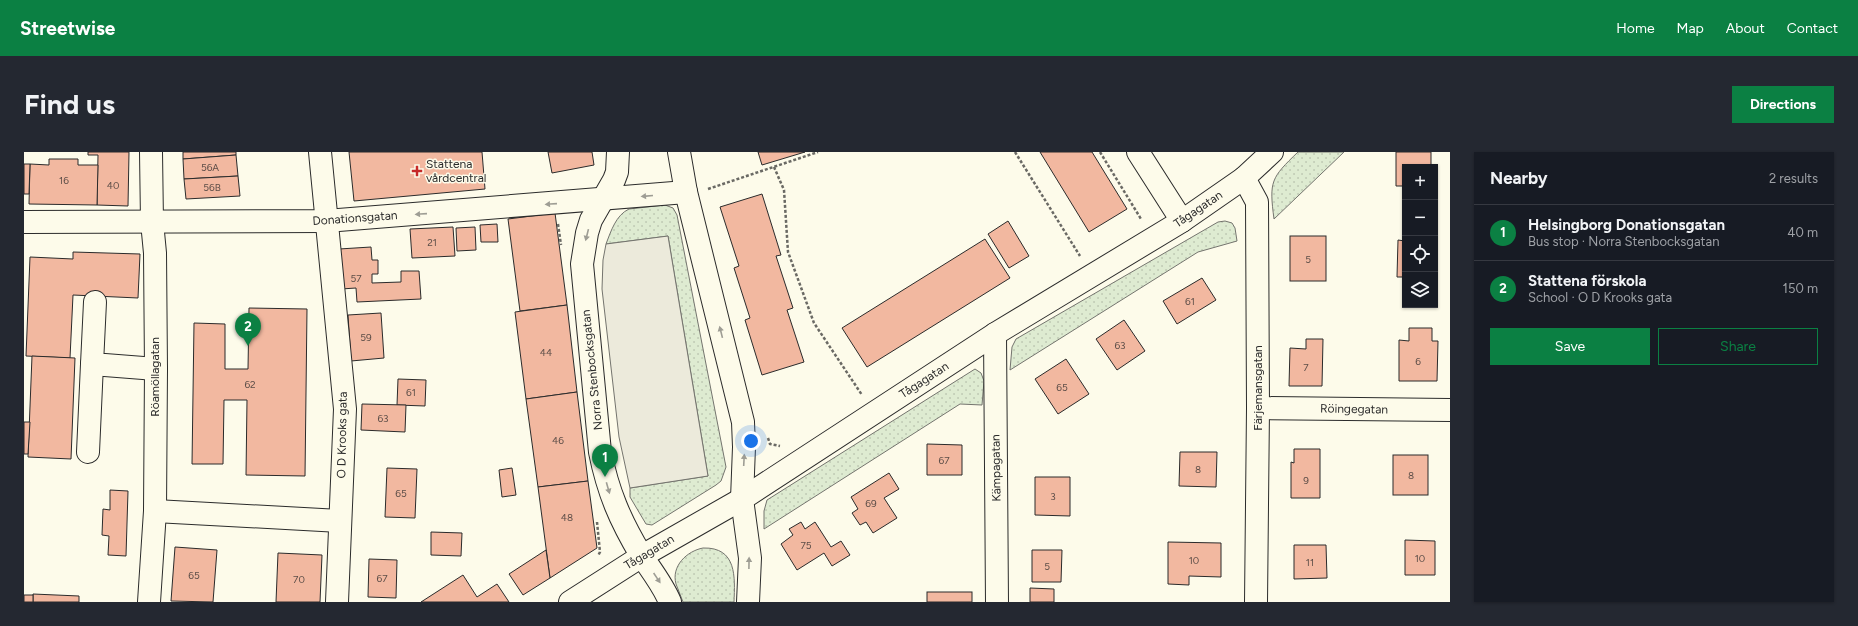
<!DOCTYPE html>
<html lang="en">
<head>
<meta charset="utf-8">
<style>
  :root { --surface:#171b24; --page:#242831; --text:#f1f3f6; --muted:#9ea1a6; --line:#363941; --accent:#0b8043 }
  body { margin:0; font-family:Figtree,sans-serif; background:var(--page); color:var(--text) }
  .controls { position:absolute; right:12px; top:12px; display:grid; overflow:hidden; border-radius:0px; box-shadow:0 1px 3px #0004 }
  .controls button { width:36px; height:36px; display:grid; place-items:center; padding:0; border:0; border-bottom:1px solid var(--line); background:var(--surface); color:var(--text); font:20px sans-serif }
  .you { position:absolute; left:727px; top:289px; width:14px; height:14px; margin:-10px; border:3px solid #fff; border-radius:50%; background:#1a73e8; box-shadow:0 0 0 6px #1a73e833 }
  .badge { display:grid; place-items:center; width:26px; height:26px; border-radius:50%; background:var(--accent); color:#fff; font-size:13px; font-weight:700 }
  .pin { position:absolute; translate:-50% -33px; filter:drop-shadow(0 1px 2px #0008) }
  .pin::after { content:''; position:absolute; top:21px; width:14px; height:12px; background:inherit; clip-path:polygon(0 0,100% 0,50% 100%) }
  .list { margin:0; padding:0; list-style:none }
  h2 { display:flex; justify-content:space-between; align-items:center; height:52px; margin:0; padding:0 16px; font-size:17px }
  h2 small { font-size:13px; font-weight:400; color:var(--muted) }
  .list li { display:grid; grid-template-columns:26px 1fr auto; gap:12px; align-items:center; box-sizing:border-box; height:56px; padding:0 16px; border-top:1px solid var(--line) }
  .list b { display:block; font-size:15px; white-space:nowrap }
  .list p { margin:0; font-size:13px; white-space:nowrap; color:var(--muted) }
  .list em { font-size:13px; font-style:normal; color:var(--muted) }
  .actions { display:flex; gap:8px; padding:12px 16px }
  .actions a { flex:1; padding:9px 0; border:1px solid var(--accent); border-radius:0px; text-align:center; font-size:14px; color:var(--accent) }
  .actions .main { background:var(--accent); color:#fff }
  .icon { flex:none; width:22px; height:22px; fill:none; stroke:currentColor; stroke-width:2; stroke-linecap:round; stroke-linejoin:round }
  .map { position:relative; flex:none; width:1426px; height:450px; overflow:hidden; border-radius:0px }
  header { display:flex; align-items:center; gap:24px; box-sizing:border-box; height:56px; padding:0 20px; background:var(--accent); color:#fff }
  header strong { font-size:19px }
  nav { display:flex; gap:22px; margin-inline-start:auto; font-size:14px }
  .intro { display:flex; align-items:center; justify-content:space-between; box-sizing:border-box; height:96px; padding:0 24px }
  h1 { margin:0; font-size:28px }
  .button { padding:10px 18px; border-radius:0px; background:var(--accent); color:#fff; font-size:14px; font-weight:700 }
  main { display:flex; gap:24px; padding:0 24px }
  aside { flex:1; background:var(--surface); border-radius:0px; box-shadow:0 1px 3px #0004 }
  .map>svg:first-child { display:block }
  .grass { fill:url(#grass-dots); stroke:#74746e }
  .parking { fill:#eceadb; stroke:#74746e }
  .building { fill:#f2b8a0; stroke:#2b2b2b }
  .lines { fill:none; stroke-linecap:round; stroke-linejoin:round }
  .minor-casing { stroke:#2b2b2b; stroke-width:24 }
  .path { stroke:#6a6964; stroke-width:2.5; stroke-dasharray:3 2; stroke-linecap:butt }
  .minor { stroke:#fdfbea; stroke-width:22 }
  .oneway { fill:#9e9d94 }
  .poi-dot { fill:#c62828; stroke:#fdfbea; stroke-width:1.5 }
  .labels { text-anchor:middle; stroke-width:3; stroke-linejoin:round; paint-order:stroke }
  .number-label { font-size:10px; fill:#5d4e48 }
  .poi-label { font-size:12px; fill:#2b2b2b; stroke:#fdfbea; text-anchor:start }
  .street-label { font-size:12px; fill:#2b2b2b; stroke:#fdfbea }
</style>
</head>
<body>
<header>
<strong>Streetwise</strong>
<nav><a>Home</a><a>Map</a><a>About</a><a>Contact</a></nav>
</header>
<div class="intro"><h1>Find us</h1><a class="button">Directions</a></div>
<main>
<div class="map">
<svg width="1426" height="450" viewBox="0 0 1426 450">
  <defs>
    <pattern id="grass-dots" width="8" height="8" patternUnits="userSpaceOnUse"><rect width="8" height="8" fill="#deebd1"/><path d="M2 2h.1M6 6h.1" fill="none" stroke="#bfcab4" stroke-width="1.8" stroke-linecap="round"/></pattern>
  </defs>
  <rect width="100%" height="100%" fill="#fdfbea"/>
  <g class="grass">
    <path d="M 1274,0 L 1320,0 L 1250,67 C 1245,29 1247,26 1274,0 Z"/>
    <path d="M 641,53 L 649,56 L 653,63 L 702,315 L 697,329 L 692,333 L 628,373 L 622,372 L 606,345 L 606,336 L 684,324 L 644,84 L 582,92 C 587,79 592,63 605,57 Z"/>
    <polygon points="1201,69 1208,71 1211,76 1213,89 1174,100 986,218 988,195 992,187 1194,70"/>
    <polygon points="951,217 957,221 960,229 958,253 936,252 740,377 740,359 743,348"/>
    <path d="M 679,396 C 713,395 711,425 710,450 L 659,450 C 657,444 654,438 652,432 C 647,414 663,399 679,396 Z"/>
  </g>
  <polygon class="parking" points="644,84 684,324 606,336 595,285 578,137 579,108 582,92"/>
  <g class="building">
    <polygon points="64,0 105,0 104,54 73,53 74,3 64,3"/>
    <polygon points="159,0 212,0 212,3 159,7"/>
    <polygon points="325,0 458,0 461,37 330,49"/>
    <polygon points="524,0 568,0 570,13 528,21"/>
    <polygon points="734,0 781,0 738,13"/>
    <polygon points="1016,0 1068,0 1103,57 1065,80"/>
    <polygon points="1372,0 1407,0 1407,15 1381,15 1381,34 1372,34"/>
    <polygon points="212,3 214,24 160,27 159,7"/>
    <polygon points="25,7 54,7 54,13 74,13 73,53 5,52 6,12 25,13"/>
    <polygon points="0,12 6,12 5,42 0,42"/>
    <polygon points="214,24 216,44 162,47 160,27"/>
    <polygon points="738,42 757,103 752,104 769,156 763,158 780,210 738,223 721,168 726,166 710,116 715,114 696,55"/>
    <polygon points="531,61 543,153 496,159 484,67"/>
    <polygon points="984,69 1005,104 985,116 964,82"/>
    <polygon points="473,72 474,90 457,90 456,73"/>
    <polygon points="429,75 431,104 388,106 386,77"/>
    <polygon points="451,75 452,98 433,99 432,76"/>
    <rect x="1266" y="84" width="36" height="45"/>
    <polygon points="961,87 986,126 843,215 818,176"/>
    <polygon points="1374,88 1381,89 1381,125 1373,125"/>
    <polygon points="347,95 348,108 354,108 354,122 348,122 348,131 377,130 377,119 395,119 397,147 333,150 332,136 317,137 315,97"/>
    <polygon points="49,100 116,102 114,146 49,143 46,206 2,204 6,105 49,107"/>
    <polygon points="1178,126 1192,148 1153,172 1139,149"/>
    <polygon points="543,153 553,240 502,247 491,160"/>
    <polygon points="225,156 283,157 281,324 222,323 223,248 200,248 199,312 168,312 170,171 201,172 201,217 224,217"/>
    <polygon points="357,161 360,206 327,209 324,163"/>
    <polygon points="1100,168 1121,199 1093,218 1072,187"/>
    <polygon points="1385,176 1408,176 1408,189 1414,189 1413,229 1375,229 1375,188 1385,189"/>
    <polygon points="1282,187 1299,187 1298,234 1265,234 1266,196 1282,197"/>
    <polygon points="8,204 51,206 47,307 4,305"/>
    <polygon points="1042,207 1065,242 1034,262 1011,227"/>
    <polygon points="374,227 402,228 401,254 373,253"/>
    <polygon points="553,240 564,329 514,335 502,247"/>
    <polygon points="338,252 382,253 381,280 337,278"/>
    <polygon points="0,270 6,270 4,302 0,302"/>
    <polygon points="903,292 938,293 938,323 903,323"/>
    <polygon points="1270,297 1296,297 1296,346 1267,346 1267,310 1270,311"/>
    <polygon points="1156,300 1193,300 1192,335 1155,334"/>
    <rect x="1369" y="303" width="35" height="40"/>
    <polygon points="363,316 393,317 391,366 361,365"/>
    <polygon points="488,316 492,343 478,345 475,318"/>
    <polygon points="865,321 875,337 860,346 873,366 849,381 842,370 836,373 828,361 834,357 827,345"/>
    <polygon points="1011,325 1046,325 1046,364 1011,363"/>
    <polygon points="564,329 573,396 526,426 514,335"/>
    <polygon points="86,338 104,339 102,404 84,403 85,384 78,383 79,357 86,358"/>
    <polygon points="777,370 781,377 791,370 807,395 817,389 826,403 808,414 800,401 773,418 757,392 769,383 765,377"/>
    <polygon points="407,380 438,381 437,404 407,403"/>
    <polygon points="1381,388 1411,389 1411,423 1381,423"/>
    <polygon points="1144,390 1197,391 1197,425 1165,424 1165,433 1144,432"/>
    <polygon points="1270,393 1302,393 1303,426 1270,427"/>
    <polygon points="151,395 193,398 189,450 147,449"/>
    <polygon points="522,398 526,426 499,443 485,422"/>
    <polygon points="1008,398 1038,398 1037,430 1008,430"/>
    <polygon points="254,401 298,403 296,450 252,450"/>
    <polygon points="345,407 373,408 372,446 344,445"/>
    <polygon points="439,423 453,445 473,432 485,450 397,450"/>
    <polygon points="1006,436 1030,437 1030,450 1006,450"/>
    <rect x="903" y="440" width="45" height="10"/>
    <polygon points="9,442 55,444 55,450 9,450"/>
    <rect x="0" y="443" width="9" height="7"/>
  </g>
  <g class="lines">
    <defs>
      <g id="minor">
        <polyline points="296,0 321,257 313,450"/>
        <path d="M 594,0 L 593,20 L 590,28 L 567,68 L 563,81 L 558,112 L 576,300 C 584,340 596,368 617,403 C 627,418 639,433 646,450"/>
        <polyline points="655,0 662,40 719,270 720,295 718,347 726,406 724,450"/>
        <polyline points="1114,0 1158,69"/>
        <polyline points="1220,26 1233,50 1234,256 1232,450"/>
        <polyline points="0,70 302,69 662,40"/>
        <polyline points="71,150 68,212 132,217"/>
        <polyline points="971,182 973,450"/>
        <polyline points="1234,256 1426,258"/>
        <polyline points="64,300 68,212"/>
        <polyline points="131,359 316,369"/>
        <polyline points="125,450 131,359 132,217 131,101 128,70 127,0"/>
        <polyline points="546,450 618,404 718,347 971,182 1158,69 1220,26 1248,0"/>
      </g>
    </defs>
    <use href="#minor" class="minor-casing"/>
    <g class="path">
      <polyline points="991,0 1056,104"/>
      <polyline points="1076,0 1117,67"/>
      <polyline points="750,15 760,38 764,100 790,171 838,243"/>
      <polyline points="684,37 794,0"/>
      <polyline points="534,72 537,93"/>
      <polyline points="744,286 746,292 756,294"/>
      <polyline points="573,370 576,400 574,404"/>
    </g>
    <use href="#minor" class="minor"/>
  </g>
  <defs><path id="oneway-solid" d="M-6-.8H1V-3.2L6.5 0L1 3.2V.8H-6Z"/></defs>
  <g class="oneway">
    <use href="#oneway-solid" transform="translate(623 44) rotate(175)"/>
    <use href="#oneway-solid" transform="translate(527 52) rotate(176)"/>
    <use href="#oneway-solid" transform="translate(397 62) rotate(176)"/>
    <use href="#oneway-solid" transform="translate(563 83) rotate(104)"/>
    <use href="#oneway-solid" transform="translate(697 180) rotate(-104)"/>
    <use href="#oneway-solid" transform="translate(720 308) rotate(-87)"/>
    <use href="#oneway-solid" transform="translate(584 336) rotate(74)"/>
    <use href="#oneway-solid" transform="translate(725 411) rotate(-89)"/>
    <use href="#oneway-solid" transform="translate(633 426) rotate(56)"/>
  </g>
  <path class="poi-dot" d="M391 13h4v4h4v4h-4v4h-4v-4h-4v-4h4z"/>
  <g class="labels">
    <g class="number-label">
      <text x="186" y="19">56A</text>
      <text x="40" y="32">16</text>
      <text x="89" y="37">40</text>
      <text x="188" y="39">56B</text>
      <text x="408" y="94">21</text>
      <text x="1284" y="111">5</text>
      <text x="332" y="130">57</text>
      <text x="1166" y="153">61</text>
      <text x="342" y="189">59</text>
      <text x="1096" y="197">63</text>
      <text x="522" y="204">44</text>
      <text x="1394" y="213">6</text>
      <text x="1282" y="219">7</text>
      <text x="226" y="236">62</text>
      <text x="1038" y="239">65</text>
      <text x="387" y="244">61</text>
      <text x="359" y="270">63</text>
      <text x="534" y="292">46</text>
      <text x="920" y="312">67</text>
      <text x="1174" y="321">8</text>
      <text x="1387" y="327">8</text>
      <text x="1282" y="332">9</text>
      <text x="377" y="345">65</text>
      <text x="1029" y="348">3</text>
      <text x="847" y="355">69</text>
      <text x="543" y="369">48</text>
      <text x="782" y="397">75</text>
      <text x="1396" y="410">10</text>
      <text x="1170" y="412">10</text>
      <text x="1286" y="414">11</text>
      <text x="1023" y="418">5</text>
      <text x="170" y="427">65</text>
      <text x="358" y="430">67</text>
      <text x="275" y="431">70</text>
    </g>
    <g class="poi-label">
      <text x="402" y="16">Stattena<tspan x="402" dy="14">vårdcentral</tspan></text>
    </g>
    <g class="street-label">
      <text transform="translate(1174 57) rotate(-34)" y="4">Tågagatan</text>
      <text transform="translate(331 66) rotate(-4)" y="4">Donationsgatan</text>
      <text transform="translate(568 218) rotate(-96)" y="4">Norra Stenbocksgatan</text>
      <text transform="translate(131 225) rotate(-90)" y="4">Röamöllagatan</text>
      <text transform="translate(900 228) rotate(-33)" y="4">Tågagatan</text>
      <text transform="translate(1234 236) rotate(-90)" y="4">Färjemansgatan</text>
      <text transform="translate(1330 257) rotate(1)" y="4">Röingegatan</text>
      <text transform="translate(318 283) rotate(-89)" y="4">O D Krooks gata</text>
      <text transform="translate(972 316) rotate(-91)" y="4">Kämpagatan</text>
      <text transform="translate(625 400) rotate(-31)" y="4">Tågagatan</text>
    </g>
  </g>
</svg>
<div class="controls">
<button>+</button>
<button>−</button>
<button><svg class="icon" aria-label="locate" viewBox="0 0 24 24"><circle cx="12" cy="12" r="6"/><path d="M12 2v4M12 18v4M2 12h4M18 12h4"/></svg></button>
<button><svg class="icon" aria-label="layers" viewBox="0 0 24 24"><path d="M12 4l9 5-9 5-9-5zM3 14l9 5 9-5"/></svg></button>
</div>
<div class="you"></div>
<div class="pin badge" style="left:581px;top:325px">1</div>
<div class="pin badge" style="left:224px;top:194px">2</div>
</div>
<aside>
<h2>Nearby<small>2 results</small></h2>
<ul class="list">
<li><span class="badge">1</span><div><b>Helsingborg Donationsgatan</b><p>Bus stop · Norra Stenbocksgatan</p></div><em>40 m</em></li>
<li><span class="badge">2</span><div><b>Stattena förskola</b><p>School · O D Krooks gata</p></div><em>150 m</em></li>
</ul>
<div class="actions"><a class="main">Save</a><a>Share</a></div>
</aside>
</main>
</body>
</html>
